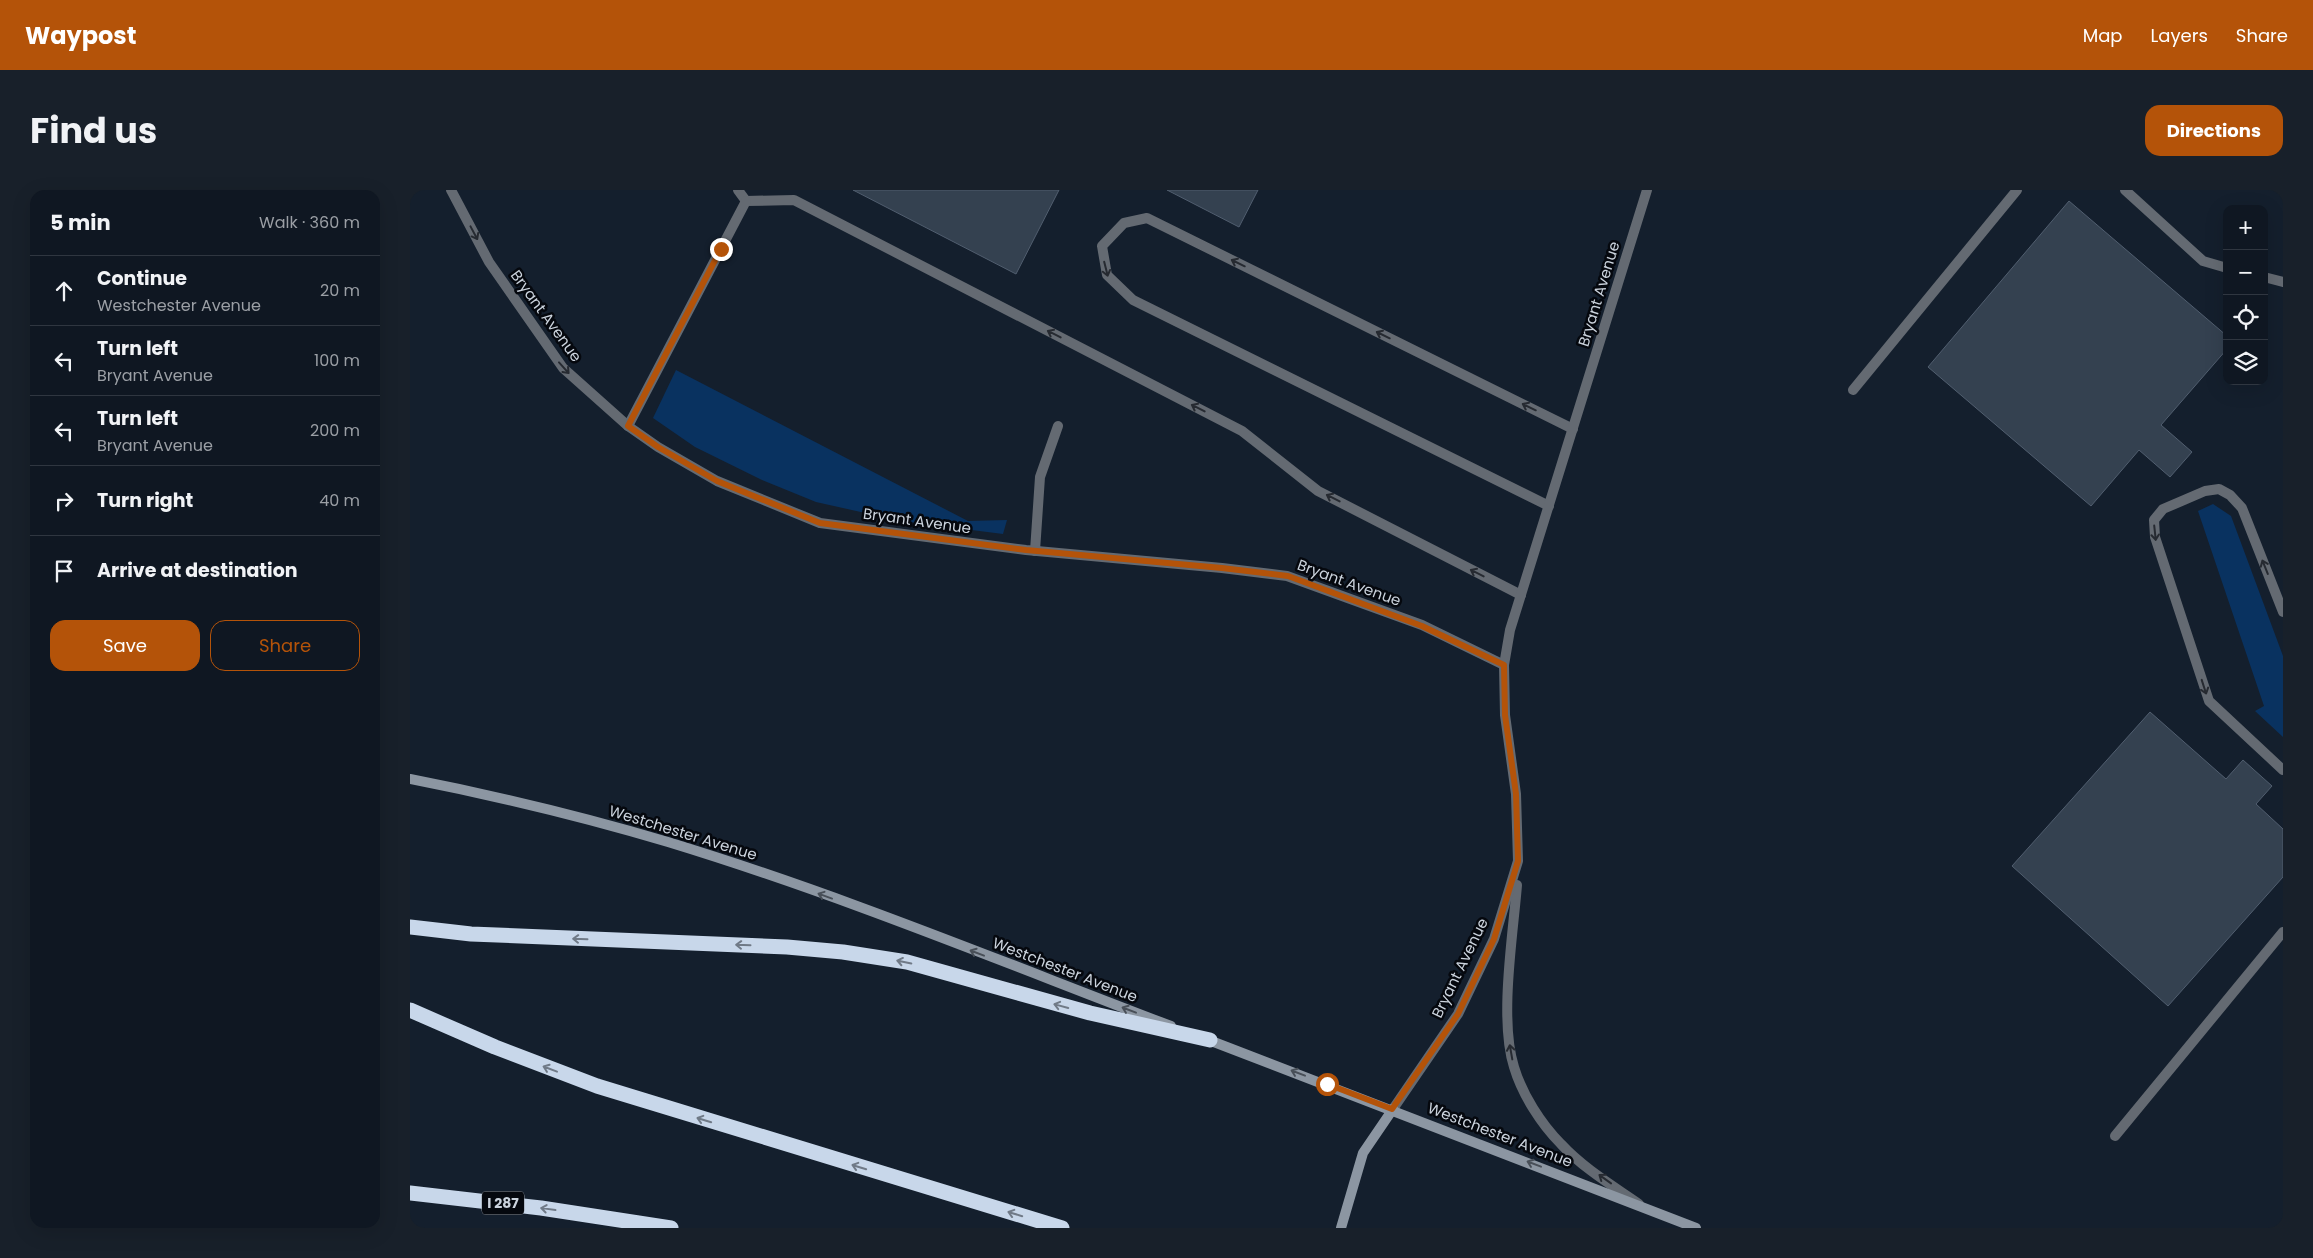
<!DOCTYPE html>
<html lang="en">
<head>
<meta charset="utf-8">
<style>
  :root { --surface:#0f1722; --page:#18202a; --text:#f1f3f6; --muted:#9b9fa5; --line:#2f3640; --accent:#b45309 }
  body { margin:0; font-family:Poppins,sans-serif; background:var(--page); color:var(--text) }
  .controls { position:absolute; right:15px; top:15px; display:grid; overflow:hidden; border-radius:10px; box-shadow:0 5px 20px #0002 }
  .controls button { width:45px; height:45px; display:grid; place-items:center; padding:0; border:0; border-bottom:1px solid var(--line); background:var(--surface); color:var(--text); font:25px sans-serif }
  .stop { position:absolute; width:15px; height:15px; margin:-11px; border:4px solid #b45309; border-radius:50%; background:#fff }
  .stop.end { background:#b45309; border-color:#fff; box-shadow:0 1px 5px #0008 }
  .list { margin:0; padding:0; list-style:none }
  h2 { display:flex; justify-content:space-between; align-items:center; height:65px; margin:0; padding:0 20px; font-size:21px }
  h2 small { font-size:16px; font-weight:400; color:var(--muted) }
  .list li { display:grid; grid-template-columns:32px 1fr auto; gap:15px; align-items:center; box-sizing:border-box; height:70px; padding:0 20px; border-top:1px solid var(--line) }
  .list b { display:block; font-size:19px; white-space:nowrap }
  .list p { margin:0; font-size:16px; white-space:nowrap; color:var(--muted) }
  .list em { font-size:16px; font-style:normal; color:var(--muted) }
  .actions { display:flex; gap:10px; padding:15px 20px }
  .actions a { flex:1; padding:11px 0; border:1px solid var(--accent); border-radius:15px; text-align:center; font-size:18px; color:var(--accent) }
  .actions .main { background:var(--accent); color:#fff }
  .icon { flex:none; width:28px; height:28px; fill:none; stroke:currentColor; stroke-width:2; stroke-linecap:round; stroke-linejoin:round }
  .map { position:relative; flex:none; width:1873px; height:1038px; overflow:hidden; border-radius:15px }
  header { display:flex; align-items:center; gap:30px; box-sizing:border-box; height:70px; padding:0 25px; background:var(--accent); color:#fff }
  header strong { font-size:24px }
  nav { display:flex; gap:28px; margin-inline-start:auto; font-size:18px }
  .intro { display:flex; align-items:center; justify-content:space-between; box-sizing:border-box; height:120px; padding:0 30px }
  h1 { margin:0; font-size:35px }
  .button { padding:12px 22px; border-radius:15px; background:var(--accent); color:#fff; font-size:18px; font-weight:700 }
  main { display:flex; gap:30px; padding:0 30px }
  aside { flex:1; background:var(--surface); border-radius:15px; box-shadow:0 5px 20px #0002 }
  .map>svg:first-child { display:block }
  .green { fill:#093260 }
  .building { fill:#344150; stroke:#515e6f }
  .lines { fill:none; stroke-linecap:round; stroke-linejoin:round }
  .lane { stroke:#646a72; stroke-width:10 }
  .street { stroke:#646a72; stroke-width:10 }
  .secondary { stroke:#8c96a2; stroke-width:10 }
  .highway { stroke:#c8d7ea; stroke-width:15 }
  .oneway { stroke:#262a31 }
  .oneway2 { stroke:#484f58 }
  .oneway3 { stroke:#707a87 }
  .route { stroke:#b45309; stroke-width:6 }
  .labels { text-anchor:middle; stroke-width:5; stroke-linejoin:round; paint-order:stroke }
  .shield { fill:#05080e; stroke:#90969f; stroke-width:1 }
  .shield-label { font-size:14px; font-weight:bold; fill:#cbd3dd }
  .street-label { font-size:15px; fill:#cbd3dd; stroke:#05080e }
</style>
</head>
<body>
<header>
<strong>Waypost</strong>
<nav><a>Map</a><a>Layers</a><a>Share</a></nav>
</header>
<div class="intro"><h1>Find us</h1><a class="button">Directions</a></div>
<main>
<aside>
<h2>5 min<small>Walk · 360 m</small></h2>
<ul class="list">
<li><svg class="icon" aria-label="ahead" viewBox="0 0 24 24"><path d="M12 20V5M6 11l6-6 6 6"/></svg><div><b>Continue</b><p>Westchester Avenue</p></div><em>20 m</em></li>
<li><svg class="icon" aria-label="left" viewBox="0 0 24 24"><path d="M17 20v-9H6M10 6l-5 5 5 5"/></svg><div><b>Turn left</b><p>Bryant Avenue</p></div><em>100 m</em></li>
<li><svg class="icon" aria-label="left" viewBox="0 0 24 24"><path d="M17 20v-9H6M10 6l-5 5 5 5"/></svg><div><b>Turn left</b><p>Bryant Avenue</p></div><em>200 m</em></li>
<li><svg class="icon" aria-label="right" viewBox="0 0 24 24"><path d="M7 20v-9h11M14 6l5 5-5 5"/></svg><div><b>Turn right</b></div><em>40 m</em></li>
<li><svg class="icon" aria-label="arrive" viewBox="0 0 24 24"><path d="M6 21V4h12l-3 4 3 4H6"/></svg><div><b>Arrive at destination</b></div></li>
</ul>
<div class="actions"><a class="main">Save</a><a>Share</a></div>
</aside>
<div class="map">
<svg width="1873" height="1038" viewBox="0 0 1873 1038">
  <rect width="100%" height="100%" fill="#141f2d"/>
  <g class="green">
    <polygon points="266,180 558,331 597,330 593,344 491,331 406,312 352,290 285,257 243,228"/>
    <polygon points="1803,314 1821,326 1873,466 1873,547 1845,521 1854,516 1788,321"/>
  </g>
  <g class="building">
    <polygon points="443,0 649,0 606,84"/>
    <polygon points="757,0 848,0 829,37"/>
    <polygon points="1659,11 1817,146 1817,159 1751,235 1782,262 1760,287 1729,260 1681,316 1518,177"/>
    <polygon points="1740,522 1816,589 1833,570 1862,596 1846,614 1873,639 1873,687 1758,816 1602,676"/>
  </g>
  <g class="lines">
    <g class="lane">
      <polyline points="328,0 336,11"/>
      <polyline points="1715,0 1793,71 1817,78"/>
      <polyline points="336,11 384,10 832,241 908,301 1111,405"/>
      <polyline points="1854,87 1873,92"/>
      <polyline points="1443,200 1607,0"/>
      <polyline points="218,236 336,11"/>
      <polyline points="1139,316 723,110 697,85 692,56 714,33 737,28 1163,239"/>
      <polyline points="625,361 630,287 648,236"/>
      <polyline points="1873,422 1832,318 1820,305 1809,299 1795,301 1753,319 1744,330 1745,347 1799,511 1873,580"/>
      <polyline points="1705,946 1873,742"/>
    </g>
    <g class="street">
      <polyline points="41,0 79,72 153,178 218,236 248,257 307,291 410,333 616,360 812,378 877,386 1012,435 1094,475"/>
      <path d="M 1107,695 C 1103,745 1089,830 1104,877 C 1112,904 1131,934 1151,954 C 1173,978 1203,996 1229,1014"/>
      <polyline points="983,919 1048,824 1084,749 1108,671 1106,604 1095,525 1094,475 1100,440 1237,0"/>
    </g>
    <g class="secondary">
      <path d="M 0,589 C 87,606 174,627 258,652 C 429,704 595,773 761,836"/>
      <polyline points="796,849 1286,1038"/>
      <polyline points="931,1038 953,963 983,919"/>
    </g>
    <g class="highway">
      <polyline points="0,737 61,744 377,757 433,762 497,772 680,823 800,850"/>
      <polyline points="0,820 85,857 187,896 652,1038"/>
      <polyline points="0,1003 131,1018 261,1038"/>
    </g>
  </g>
  <defs><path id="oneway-shaft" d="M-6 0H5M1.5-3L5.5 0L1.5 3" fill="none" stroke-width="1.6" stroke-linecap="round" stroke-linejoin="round" transform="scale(1.25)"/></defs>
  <g class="oneway">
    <use href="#oneway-shaft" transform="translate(64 43) rotate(62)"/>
    <use href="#oneway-shaft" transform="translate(828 73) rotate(-154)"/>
    <use href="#oneway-shaft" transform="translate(696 79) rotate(76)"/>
    <use href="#oneway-shaft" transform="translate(644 144) rotate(-153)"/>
    <use href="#oneway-shaft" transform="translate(973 145) rotate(-154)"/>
    <use href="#oneway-shaft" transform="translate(154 178) rotate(48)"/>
    <use href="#oneway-shaft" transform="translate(1119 217) rotate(-154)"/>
    <use href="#oneway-shaft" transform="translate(788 218) rotate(-153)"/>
    <use href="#oneway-shaft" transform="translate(923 308) rotate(-153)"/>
    <use href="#oneway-shaft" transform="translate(1745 343) rotate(84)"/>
    <use href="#oneway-shaft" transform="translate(1855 377) rotate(-112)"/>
    <use href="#oneway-shaft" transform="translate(1067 383) rotate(-153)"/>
    <use href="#oneway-shaft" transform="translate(1794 497) rotate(72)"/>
    <use href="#oneway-shaft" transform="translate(1101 862) rotate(-100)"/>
    <use href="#oneway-shaft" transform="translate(1195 989) rotate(-144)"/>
  </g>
  <g class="oneway2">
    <use href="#oneway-shaft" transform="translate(415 706) rotate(-160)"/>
    <use href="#oneway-shaft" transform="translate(567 763) rotate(-159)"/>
    <use href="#oneway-shaft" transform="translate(719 820) rotate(-159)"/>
    <use href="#oneway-shaft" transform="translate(888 883) rotate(-159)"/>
    <use href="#oneway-shaft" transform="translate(1124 974) rotate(-159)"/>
  </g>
  <g class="oneway3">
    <use href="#oneway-shaft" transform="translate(170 749) rotate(-178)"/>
    <use href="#oneway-shaft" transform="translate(333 755) rotate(-178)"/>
    <use href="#oneway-shaft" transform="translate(494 772) rotate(-168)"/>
    <use href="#oneway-shaft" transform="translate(651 816) rotate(-165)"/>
    <use href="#oneway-shaft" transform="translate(140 879) rotate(-159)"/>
    <use href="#oneway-shaft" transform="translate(294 930) rotate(-163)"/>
    <use href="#oneway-shaft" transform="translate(449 977) rotate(-163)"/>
    <use href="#oneway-shaft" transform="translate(138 1019) rotate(-172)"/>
    <use href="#oneway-shaft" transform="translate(605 1024) rotate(-163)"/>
  </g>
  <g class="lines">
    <polyline class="route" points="311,59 218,236 248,257 307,291 410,333 616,360 812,378 878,386 1012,436 1094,475 1095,525 1106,604 1108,671 1084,749 1048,824 982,919 917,894"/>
  </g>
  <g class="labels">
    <rect class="shield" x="72" y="1001.5" width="42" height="23" rx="4"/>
    <g class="shield-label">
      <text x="93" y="1018">I 287</text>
    </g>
    <g class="street-label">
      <text transform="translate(1189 104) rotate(-73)" y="5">Bryant Avenue</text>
      <text transform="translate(136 126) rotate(54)" y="5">Bryant Avenue</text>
      <text transform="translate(507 331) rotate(8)" y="5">Bryant Avenue</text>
      <text transform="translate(939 393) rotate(20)" y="5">Bryant Avenue</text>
      <text transform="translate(273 643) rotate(17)" y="5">Westchester Avenue</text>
      <text transform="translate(1050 778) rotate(-64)" y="5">Bryant Avenue</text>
      <text transform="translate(655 780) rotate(21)" y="5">Westchester Avenue</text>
      <text transform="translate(1090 945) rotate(21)" y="5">Westchester Avenue</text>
    </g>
  </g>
</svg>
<div class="controls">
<button>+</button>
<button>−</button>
<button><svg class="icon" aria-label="locate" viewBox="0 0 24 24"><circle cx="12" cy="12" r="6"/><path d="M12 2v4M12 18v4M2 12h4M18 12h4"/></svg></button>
<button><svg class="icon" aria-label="layers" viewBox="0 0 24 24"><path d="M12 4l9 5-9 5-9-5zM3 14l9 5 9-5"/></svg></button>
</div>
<div class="stop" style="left:917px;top:894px"></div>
<div class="stop end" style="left:311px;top:59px"></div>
</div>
</main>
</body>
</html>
